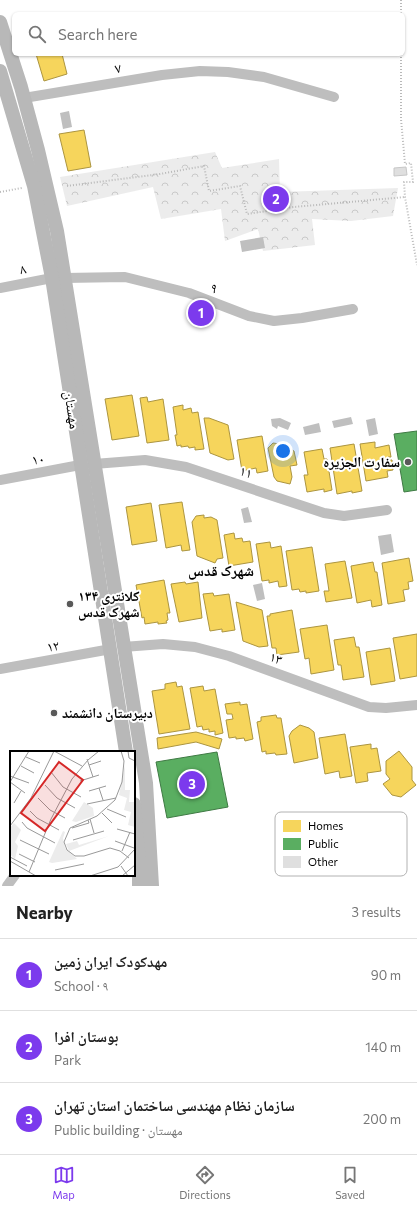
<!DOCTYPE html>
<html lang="en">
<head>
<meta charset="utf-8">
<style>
  :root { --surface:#fff; --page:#f2f2f2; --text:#222; --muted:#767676; --line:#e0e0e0; --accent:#7c3aed }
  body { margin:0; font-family:Commissioner,"Noto Naskh Arabic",sans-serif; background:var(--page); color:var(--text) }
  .you { position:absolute; left:283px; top:451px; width:14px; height:14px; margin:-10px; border:3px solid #fff; border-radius:50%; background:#1a73e8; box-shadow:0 0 0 6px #1a73e833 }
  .badge { display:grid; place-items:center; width:26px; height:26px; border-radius:50%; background:var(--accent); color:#fff; font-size:13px; font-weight:700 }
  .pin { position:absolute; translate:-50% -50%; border:2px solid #fff; box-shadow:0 1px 4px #0006 }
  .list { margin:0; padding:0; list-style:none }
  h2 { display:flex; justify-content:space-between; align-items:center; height:52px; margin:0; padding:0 16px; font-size:17px }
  h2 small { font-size:13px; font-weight:400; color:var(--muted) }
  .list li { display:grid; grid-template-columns:26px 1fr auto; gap:12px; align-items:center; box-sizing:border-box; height:72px; padding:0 16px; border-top:1px solid var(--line) }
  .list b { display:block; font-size:15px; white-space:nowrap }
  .list p { margin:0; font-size:13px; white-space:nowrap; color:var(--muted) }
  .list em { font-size:13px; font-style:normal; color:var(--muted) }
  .icon { flex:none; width:22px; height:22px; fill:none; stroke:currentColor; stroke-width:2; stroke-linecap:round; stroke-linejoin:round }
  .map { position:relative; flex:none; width:417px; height:886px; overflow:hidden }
  .search { position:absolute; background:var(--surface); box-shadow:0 1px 3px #0004; left:12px; right:12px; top:12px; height:44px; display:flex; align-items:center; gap:10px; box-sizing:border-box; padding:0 14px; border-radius:6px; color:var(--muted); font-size:15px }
  .sheet { height:268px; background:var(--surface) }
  nav { display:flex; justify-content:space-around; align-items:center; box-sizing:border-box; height:56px; border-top:1px solid var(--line); background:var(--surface); font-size:11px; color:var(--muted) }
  nav a { display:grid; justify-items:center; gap:2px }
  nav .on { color:var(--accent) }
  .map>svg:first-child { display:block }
  .forest { fill:url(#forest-crowns) }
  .water { fill:#bfbfbf }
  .homes { fill:#f6d55c; stroke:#ac9540 }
  .public { fill:#5aae61; stroke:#3f7a44 }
  .building { fill:#dfdfdf; stroke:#c7c7c7 }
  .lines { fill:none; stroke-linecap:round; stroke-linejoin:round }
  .path { stroke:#b9b9b9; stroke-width:2; stroke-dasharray:1 2; stroke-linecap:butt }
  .street { stroke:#bebebe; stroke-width:10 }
  .secondary { stroke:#b8b8b8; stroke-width:14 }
  .poi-dot { fill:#595959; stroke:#fff; stroke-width:1.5 }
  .labels { text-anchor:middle; stroke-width:4; stroke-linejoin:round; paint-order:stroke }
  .street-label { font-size:14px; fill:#000; stroke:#fff }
  .poi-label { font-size:14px; font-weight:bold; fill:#000; stroke:#fff; text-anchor:start }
  .neighbourhood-label { font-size:15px; font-weight:bold; fill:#000; stroke:#fff }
  .inset-road { fill:none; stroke:#999; stroke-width:1 }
  .view { fill:#d62828; fill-opacity:0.15; stroke:#d62828; stroke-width:2 }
  .inset-edge { fill:none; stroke:#000; stroke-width:2 }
  .key { fill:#fff; stroke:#b2b2b2; stroke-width:1 }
  .key-label { font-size:11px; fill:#000 }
</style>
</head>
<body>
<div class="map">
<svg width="417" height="886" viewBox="0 0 417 886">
  <defs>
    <pattern id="forest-crowns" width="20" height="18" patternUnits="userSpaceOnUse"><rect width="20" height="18" fill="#ececec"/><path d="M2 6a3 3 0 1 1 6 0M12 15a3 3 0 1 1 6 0" fill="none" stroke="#c9c9c9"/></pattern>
  </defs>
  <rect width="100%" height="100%" fill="#fff"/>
  <polygon class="forest" points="215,152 222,168 279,159 280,192 398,188 393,216 351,221 312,219 315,245 263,251 258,229 225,241 221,209 161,219 153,187 67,206 60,177"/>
  <g class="water">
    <polygon points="69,111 72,127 63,129 60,113"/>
    <polygon points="263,237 265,248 242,252 240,241"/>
    <polygon points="351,417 353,424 334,428 332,421"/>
    <polygon points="280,418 291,423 288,430 278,426 277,429 272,426 271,419"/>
    <polygon points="375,418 378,434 369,436 366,420"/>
    <polygon points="319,423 321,432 305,435 303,427"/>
    <polygon points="248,507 252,522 244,523 241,509"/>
    <polygon points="391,534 394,552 381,555 378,536"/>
    <polygon points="262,583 265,599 257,601 253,585"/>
  </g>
  <g class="homes">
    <polygon points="36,54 62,54 67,74 44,81"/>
    <polygon points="84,130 91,167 68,171 59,134"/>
    <polygon points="132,395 139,436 112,440 105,399"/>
    <polygon points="147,397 148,402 163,399 169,440 147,443 140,398"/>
    <polygon points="183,405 183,410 191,408 192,413 198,412 204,449 195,450 195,447 189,448 188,446 181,447 181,445 177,446 175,435 177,435 173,407"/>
    <polygon points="204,418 209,418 228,425 234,459 228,460 210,453"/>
    <polygon points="262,436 268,471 257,473 256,468 242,471 237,440"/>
    <polygon points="375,442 375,448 389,445 391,457 388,457 388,460 392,460 393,470 387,471 388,477 366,481 360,444"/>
    <polygon points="273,443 280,444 294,451 297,465 290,466 292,477 290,484 277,481 274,477 268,448"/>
    <polygon points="354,444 362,491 352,493 352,491 337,494 330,448"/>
    <polygon points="322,449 324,459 327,459 332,490 324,492 324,489 307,492 304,475 308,475 304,452"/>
    <polygon points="182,502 190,550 182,551 181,545 166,548 159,505"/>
    <polygon points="151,503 157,541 132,545 126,507"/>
    <polygon points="204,515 204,518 211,517 217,520 223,558 217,559 215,563 197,556 192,522 196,516"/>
    <polygon points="234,533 235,539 242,538 243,542 250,541 253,562 229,566 224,535"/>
    <polygon points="270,542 271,548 281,546 287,586 279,587 278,581 269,583 269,580 262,581 256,544"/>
    <polygon points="312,547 319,591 306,593 306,591 300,592 299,589 292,590 286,551"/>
    <polygon points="409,558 413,581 408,582 409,589 403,590 405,601 388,604 382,563"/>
    <polygon points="345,561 352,598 326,602 324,591 329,591 325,564"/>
    <polygon points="373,562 375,572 377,572 382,605 372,607 371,600 357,603 351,566"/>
    <polygon points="164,580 170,613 167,613 168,620 166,621 167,623 158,624 158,622 145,624 144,617 142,618 136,585"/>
    <polygon points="185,582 186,584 198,582 202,618 179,622 171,584"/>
    <polygon points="213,593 214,596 229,594 235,630 222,632 222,629 210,631 203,594"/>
    <polygon points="236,602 262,610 268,646 259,647 243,641"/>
    <polygon points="292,610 299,652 277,655 276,648 272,648 267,616 270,616 270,614"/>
    <polygon points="327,625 334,670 311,674 309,658 305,659 300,629"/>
    <polygon points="417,634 417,676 400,679 393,638"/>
    <polygon points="354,637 356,647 359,647 364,677 343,680 341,665 338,665 334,640"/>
    <polygon points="390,648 395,681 371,685 366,652"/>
    <polygon points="176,682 177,687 182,686 190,729 159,734 152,691 165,689 165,684"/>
    <polygon points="203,686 204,691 215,689 223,733 215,735 215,731 209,732 209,729 203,730 202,726 197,727 190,688"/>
    <polygon points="240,702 240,705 247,704 253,739 245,741 244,738 236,739 236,737 229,738 226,720 233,719 232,714 227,714 225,704"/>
    <polygon points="276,715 277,718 281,718 287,754 276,755 275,753 266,754 266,751 262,752 257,722 261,721 261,717"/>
    <polygon points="300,725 309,728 314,732 318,758 294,763 289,736 292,731"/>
    <polygon points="196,732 222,739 219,749 196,742 158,749 157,738"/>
    <polygon points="345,734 352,776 340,778 339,771 325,774 319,738"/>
    <polygon points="371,744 371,749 377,748 381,771 367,773 368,781 356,783 350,747"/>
    <polygon points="399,751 412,767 412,780 416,785 401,797 392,795 383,784 390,779 386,774 386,761"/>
  </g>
  <g class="public">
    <polygon points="417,431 417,490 404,492 394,434"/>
    <polygon points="217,752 228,807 167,818 156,762"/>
  </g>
  <polygon class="building" points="406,167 407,175 394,176 394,168"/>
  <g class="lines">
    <g class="path">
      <polyline points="401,0 401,14"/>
      <polyline points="401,54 401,119 405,164 411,163 413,182 404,182 405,197 417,265"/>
      <polyline points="67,186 160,174 204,166 209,191 240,186 247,214 294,207 405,197"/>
      <polyline points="0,192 22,188"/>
    </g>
    <g class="street">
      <polyline points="24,98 162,75 200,71 228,72 264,77 334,97"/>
      <polyline points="64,278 125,277 189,293 249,316 274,321 302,318 353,309"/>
      <polyline points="0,288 52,278"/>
      <polyline points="94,464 145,460 186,467 324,513 344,516 387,510"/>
      <polyline points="0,480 80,465"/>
      <polyline points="123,647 163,644 195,647 229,656 369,707 386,708 417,705"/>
      <polyline points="0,669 111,649"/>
      <polyline points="7,886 15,875"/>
    </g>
    <g class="secondary">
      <polyline points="0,22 21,87 38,150 57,231 146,783 152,886"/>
      <polyline points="0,71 34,186 52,278 126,752"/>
      <polyline points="134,804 139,862 139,886"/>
    </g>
  </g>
  <g class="poi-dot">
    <circle cx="408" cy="462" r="4"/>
    <circle cx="70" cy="604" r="4"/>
    <circle cx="54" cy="713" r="4"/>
  </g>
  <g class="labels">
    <g class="street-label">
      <text transform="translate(118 68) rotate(-10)" y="5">۷</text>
      <text transform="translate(23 269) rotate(-11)" y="5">۸</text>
      <text transform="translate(214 288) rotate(21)" y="5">۹</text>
      <text transform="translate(72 410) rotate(81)" y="5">مهستان</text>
      <text transform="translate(38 459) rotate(-11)" y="5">۱۰</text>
      <text transform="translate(246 472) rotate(19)" y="5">۱۱</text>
      <text transform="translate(53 646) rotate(-10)" y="5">۱۲</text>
      <text transform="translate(276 658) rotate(20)" y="5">۱۳</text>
    </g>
    <g class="poi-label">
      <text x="400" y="467" text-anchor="end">سفارت الجزیره</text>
      <text x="78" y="601">کلانتری ۱۳۴<tspan x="78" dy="16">شهرک قدس</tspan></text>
      <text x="62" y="718">دبیرستان دانشمند</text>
    </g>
    <g class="neighbourhood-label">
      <text x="221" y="576">شهرک قدس</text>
    </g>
  </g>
  <g transform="translate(10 751)">
    <rect width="125" height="125" fill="#fff"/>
    <path d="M 115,14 L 115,39 L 120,39 L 119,51 L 124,51 L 125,76 L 118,74 L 121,61 L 114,59 L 117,47 L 109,44 ZM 4,72 L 11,79 L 5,91 L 8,95 L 5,108 L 0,103 L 0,77 ZM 53,80 L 55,81 L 53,87 L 55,97 L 67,108 L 42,112 L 39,111 ZM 99,85 L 59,100 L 56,93 L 67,90 L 69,94 Z" fill="#ececec"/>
    <path d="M 74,51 L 83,57 L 84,65 L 66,71 L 62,70 Z" fill="#ececec"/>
    <path class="inset-road" d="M 44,0 L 72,15M 111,0 L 114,10 L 112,31 L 105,49 L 87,65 L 60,77 L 54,91 L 57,99 L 65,105 L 74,105 L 100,97 L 110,100 L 119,107M 118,0 L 119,7 L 125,10M 16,6 L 30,12M 77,8 L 83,26M 79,14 L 91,10M 11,15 L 24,22M 41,21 L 53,36 L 71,46M 0,25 L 19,32M 70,30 L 89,24M 0,31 L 19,0M 0,31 L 15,42M 35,34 L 47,47 L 65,57M 89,37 L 93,49M 79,40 L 96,35M 28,47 L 40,59 L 55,67M 4,52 L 11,40M 77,53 L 106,47M 97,58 L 116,66M 20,60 L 27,67 L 49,79M 92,62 L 102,72M 80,68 L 84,82M 12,71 L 17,77 L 45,92M 0,75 L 21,47 L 44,0M 62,77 L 79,72 L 78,69M 107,78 L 125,83M 10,89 L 39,103M 63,89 L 94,80M 105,90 L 124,97M 112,100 L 120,81M 9,103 L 25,111M 0,106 L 17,115M 0,110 L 26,125M 111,115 L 118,125M 45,119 L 74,113M 19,121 L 41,68 L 62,28 L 78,9 L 89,0M 80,125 L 108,116 L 125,98M 112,125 L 125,114"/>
    <path class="view" d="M 49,11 L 73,29 L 35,80 L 11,62 Z"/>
    <rect width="125" height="125" class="inset-edge"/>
  </g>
  <rect x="275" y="812" width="132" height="64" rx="6" class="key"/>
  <rect x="283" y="820" width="18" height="12" fill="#f6d55c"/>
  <rect x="283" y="838" width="18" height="12" fill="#5aae61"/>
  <rect x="283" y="856" width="18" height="12" fill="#dfdfdf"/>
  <g class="key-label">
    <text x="308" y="830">Homes</text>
    <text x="308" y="848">Public</text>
    <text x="308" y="866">Other</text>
  </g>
</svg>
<div class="you"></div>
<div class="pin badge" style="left:201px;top:313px">1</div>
<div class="pin badge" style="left:276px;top:199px">2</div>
<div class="pin badge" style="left:192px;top:784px">3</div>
<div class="search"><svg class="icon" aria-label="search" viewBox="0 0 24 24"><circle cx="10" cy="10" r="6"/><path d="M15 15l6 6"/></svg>Search here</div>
</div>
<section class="sheet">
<h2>Nearby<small>3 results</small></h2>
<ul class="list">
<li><span class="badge">1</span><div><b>مهدکودک ایران زمین</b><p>School · ۹</p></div><em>90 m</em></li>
<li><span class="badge">2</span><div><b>بوستان افرا</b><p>Park</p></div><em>140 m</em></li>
<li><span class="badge">3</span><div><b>سازمان نظام مهندسی ساختمان استان تهران</b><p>Public building · مهستان</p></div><em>200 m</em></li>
</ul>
</section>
<nav>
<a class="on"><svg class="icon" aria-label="map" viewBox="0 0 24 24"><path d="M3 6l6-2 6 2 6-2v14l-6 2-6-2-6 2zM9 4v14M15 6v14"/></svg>Map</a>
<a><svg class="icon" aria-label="directions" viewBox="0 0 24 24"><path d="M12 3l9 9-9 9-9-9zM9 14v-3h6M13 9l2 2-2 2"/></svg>Directions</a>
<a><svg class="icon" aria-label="saved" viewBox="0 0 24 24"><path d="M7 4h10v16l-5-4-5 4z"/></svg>Saved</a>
</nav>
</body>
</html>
